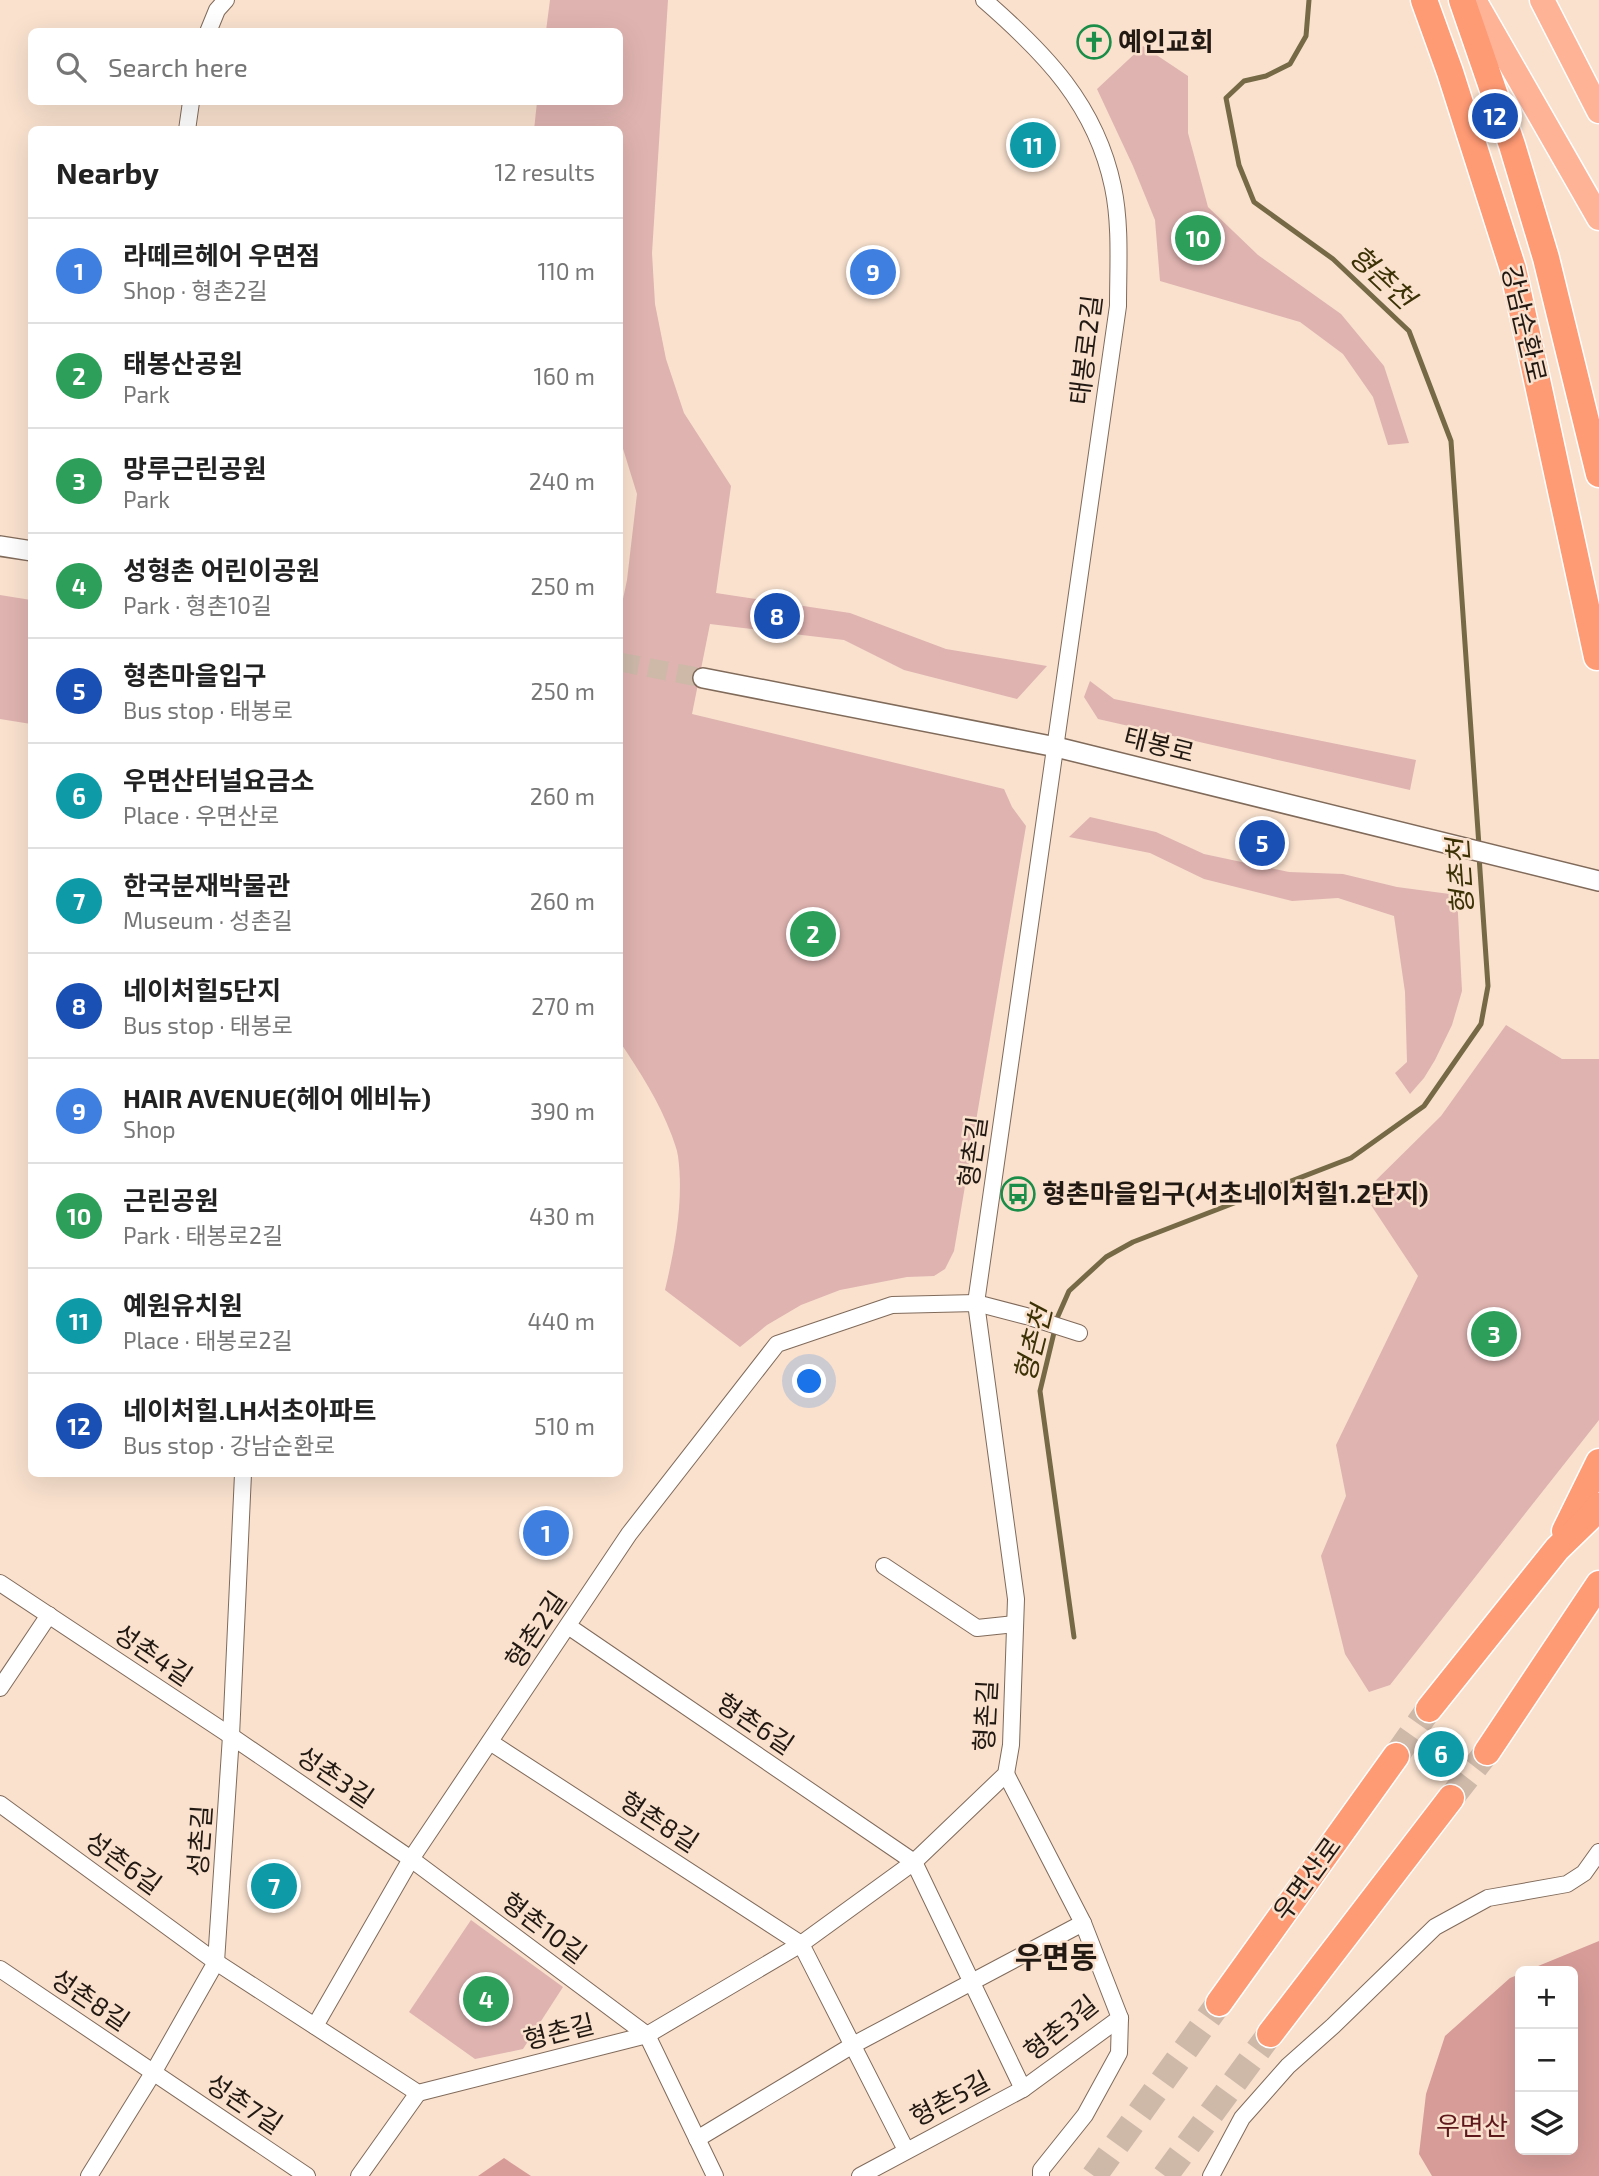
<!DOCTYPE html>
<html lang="en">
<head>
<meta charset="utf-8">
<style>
  :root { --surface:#fff; --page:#f6f6f6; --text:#222; --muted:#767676; --line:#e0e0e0; --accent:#d93025 }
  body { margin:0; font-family:"Exo 2","Noto Sans KR",sans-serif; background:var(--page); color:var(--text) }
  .controls { position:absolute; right:21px; bottom:21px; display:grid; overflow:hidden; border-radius:10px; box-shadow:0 7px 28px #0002 }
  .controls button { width:63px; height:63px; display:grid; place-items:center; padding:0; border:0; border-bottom:2px solid var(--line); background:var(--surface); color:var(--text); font:35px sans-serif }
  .you { position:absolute; left:810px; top:1382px; width:24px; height:24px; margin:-18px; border:5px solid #fff; border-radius:50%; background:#1a73e8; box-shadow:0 0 0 10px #1a73e833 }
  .badge { display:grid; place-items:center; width:46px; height:46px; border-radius:50%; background:var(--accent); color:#fff; font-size:23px; font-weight:700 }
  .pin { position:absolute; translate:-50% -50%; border:4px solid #fff; box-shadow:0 2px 7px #0006 }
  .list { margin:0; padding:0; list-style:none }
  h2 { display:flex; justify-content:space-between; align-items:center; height:91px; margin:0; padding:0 28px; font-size:30px }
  h2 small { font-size:23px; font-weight:400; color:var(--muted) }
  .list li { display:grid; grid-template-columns:46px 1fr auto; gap:21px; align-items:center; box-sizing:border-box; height:105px; padding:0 28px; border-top:2px solid var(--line) }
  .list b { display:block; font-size:26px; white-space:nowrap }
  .list p { margin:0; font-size:23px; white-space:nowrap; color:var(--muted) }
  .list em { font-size:23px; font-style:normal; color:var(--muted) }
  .icon { flex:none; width:38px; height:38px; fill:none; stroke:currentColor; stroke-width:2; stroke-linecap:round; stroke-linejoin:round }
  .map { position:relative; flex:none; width:1599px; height:2176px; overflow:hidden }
  .search { position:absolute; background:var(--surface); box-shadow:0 7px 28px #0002; left:28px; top:28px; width:595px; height:77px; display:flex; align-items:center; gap:18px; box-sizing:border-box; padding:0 24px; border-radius:10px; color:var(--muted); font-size:26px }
  .panel { position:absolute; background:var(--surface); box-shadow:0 7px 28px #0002; left:28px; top:126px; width:595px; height:1351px; border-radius:10px }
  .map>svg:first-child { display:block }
  .green { fill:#dfb3b0 }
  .forest { fill:#d79c98 }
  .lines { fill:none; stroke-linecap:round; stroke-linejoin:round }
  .stream { stroke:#756a45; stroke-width:5 }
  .tertiary-tunnel { stroke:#ceb9a9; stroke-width:19; stroke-dasharray:19 10; stroke-linecap:butt }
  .trunk-tunnel { stroke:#ceb9a9; stroke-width:26; stroke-dasharray:26 13; stroke-linecap:butt }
  .minor-casing { stroke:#806a5a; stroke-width:18 }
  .tertiary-casing { stroke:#806a5a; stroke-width:22 }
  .primary-casing { stroke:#fff; stroke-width:27 }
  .trunk-casing { stroke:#fff; stroke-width:29 }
  .minor { stroke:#fff; stroke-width:16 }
  .tertiary { stroke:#fff; stroke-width:19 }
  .primary { stroke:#feb397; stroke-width:24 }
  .trunk { stroke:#fe9a74; stroke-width:26 }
  .labels { text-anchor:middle; stroke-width:5; stroke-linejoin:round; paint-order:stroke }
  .poi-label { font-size:26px; font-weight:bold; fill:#221913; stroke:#f9e1ce; text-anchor:start }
  .street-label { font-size:26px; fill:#221913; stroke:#f9e1ce }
  .park-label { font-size:26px; fill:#5e181b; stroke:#f9e1ce }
  .water-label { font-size:28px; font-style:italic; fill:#3c3206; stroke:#f9e1ce }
  .quarter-label { font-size:30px; font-weight:bold; fill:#221913; stroke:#f9e1ce }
</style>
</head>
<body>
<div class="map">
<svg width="1599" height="2176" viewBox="0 0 1599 2176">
  <rect width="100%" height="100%" fill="#f9e1ce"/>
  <g class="green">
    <path d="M 550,0 L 668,0 L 652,253 L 655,304 L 666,359 L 684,413 L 731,486 L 716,593 L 850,613 L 946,649 L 1047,666 L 1017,699 L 904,670 L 844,640 L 710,624 L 692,714 L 1004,789 L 1012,807 L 1026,826 L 954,1251 L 945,1269 L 934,1276 L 907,1277 L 840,1290 L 801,1305 L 767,1325 L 740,1347 L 665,1290 C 675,1248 684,1200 678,1156 C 677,1149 674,1142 672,1136 C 659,1101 640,1072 620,1042 L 620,613 L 627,580 L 637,494 L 620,439 L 620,130 L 534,130 L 537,102 L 620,102 L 620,32 L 546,31 Z"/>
    <polygon points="1143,46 1188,76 1188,133 1208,207 1258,255 1341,314 1384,366 1409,443 1388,445 1373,397 1343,354 1300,322 1160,281 1155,220 1133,166 1097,89"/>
    <polygon points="0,595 31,600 31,724 0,719"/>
    <polygon points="1090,681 1114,699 1416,760 1410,790 1098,719 1084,697"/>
    <polygon points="1090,817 1156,832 1204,854 1289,872 1343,874 1397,887 1457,895 1462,991 1452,1025 1435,1060 1424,1078 1410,1094 1395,1073 1407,1062 1405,992 1394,916 1338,898 1292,901 1204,879 1150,853 1069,837"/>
    <polygon points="1506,1025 1562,1059 1599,1059 1599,1420 1390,1685 1369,1692 1345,1654 1321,1556 1346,1496 1336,1445 1418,1276 1363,1193 1441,1116"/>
    <polygon points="471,1920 563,1987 523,2049 475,2059 409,2012"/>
  </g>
  <g class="forest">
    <polygon points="1599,1941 1599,2176 1432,2176 1419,2154 1426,2094 1445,2036 1510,1978 1520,1974 1520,2150 1573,2150 1573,1971 1526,1971"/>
    <polygon points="504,2158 531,2176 478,2176"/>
  </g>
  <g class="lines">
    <g class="stream">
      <polyline points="1309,0 1306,36 1290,64 1266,76 1244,81 1226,98 1239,165 1254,202 1333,259 1409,331 1451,441 1479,846"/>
      <polyline points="1074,1637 1040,1391 1058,1316 1069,1291 1106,1257 1133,1242 1351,1158 1424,1106 1481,1024 1488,986 1479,856"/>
    </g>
    <polyline class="tertiary-tunnel" points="620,662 703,678"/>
    <g class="trunk-tunnel">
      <polyline points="1396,1756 1429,1709"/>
      <polyline points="1451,1798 1487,1752"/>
      <polyline points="1094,2176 1219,2003"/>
      <polyline points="1165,2176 1270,2034"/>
    </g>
    <defs>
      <g id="minor">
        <polyline points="208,32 217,10 226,0"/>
        <polyline points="187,130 191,102"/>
        <polyline points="884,1566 977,1628 1015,1624"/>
        <polyline points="0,1583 231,1736 411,1859 647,2035 715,2176"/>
        <polyline points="568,1626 914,1862 1023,2089 860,2176"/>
        <polyline points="0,1688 49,1615"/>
        <polyline points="490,1742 801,1944 906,2150"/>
        <polyline points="1006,1774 1083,1923 1120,2018 1023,2089"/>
        <path d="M 0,1804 L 216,1962 L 418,2093 L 647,2035 L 801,1944 L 914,1862 L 1006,1774 L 1011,1745 L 1016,1599 L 976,1303 L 1118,306 C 1118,267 1121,225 1113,187 C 1096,105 1045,53 984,0"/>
        <polyline points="0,1969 307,2176"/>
        <polyline points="315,2026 411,1859 629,1534 777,1344 892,1305 976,1303 1026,1316 1079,1333"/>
        <polyline points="697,2139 853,2045 1083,1923"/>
        <polyline points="89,2176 153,2073 216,1962 231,1736 243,1474"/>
        <polyline points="359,2176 418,2093"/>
        <polyline points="1041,2176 1041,2170 1085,2115 1119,2053 1120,2018"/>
        <polyline points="1211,2176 1242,2118 1288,2066 1333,2026 1435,1927 1488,1898 1567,1884 1584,1873 1599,1852"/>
      </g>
      <g id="tertiary">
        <polyline points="0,546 32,551"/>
        <polyline points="703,678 1056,747 1599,881"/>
      </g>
      <g id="primary">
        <polyline points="1474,0 1599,218"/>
        <polyline points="1542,0 1599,111"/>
      </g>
      <g id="trunk">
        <polyline points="1424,0 1450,72 1513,269 1597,657"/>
        <polyline points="1462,0 1512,145 1546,258 1599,474"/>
        <polyline points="1565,1531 1599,1462"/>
        <polyline points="1429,1709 1557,1549 1589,1518 1599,1506"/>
        <polyline points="1487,1752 1599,1584"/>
        <polyline points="1219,2003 1396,1756"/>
        <polyline points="1270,2034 1451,1798"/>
      </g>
    </defs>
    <use href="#minor" class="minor-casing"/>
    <use href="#tertiary" class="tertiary-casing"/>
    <use href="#primary" class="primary-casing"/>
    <use href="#trunk" class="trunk-casing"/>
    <use href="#minor" class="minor"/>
    <use href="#tertiary" class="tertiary"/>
    <use href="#primary" class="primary"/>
    <use href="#trunk" class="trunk"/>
  </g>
  <defs>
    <symbol id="church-ring" viewBox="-11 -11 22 22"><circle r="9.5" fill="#f9e1ce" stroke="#1a8e48" stroke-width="1.5"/><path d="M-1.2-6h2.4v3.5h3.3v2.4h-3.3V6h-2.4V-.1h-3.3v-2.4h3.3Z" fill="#1a8e48"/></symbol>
    <symbol id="bus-ring" viewBox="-11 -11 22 22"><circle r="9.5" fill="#f9e1ce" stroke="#1a8e48" stroke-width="1.5"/><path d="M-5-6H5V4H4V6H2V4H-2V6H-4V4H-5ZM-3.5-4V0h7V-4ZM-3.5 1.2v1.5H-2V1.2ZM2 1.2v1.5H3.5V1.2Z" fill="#1a8e48"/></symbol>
  </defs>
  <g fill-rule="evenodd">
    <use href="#church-ring" x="1075" y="23" width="38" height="38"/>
    <use href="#bus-ring" x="999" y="1175" width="38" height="38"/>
  </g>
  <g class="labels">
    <g class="poi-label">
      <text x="1118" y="51">예인교회</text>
      <text x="1042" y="1203">형촌마을입구(서초네이처힐1.2단지)</text>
    </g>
    <g class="street-label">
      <text transform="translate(1524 324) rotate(77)" y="9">강남순환로</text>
      <text transform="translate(1086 350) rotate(-83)" y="9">태봉로2길</text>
      <text transform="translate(1159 745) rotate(14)" y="9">태봉로</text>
      <text transform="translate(973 1152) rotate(-82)" y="9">형촌길</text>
      <text transform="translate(536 1630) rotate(-56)" y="9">형촌2길</text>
      <text transform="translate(153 1655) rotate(34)" y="9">성촌4길</text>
      <text transform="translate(986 1716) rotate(-87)" y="9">형촌길</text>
      <text transform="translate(755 1724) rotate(34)" y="9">형촌6길</text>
      <text transform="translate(335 1777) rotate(34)" y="9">성촌3길</text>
      <text transform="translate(659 1822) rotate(33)" y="9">형촌8길</text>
      <text transform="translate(200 1841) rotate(-86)" y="9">성촌길</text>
      <text transform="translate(123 1863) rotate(36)" y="9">성촌6길</text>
      <text transform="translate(1307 1879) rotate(-54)" y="9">우면산로</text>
      <text transform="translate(544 1928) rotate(37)" y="9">형촌10길</text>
      <text transform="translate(90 2000) rotate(34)" y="9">성촌8길</text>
      <text transform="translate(1061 2028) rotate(-39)" y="9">형촌3길</text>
      <text transform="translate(559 2032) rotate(-14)" y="9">형촌길</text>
      <text transform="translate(950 2099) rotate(-28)" y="9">형촌5길</text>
      <text transform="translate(244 2104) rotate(34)" y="9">성촌7길</text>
    </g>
    <g class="park-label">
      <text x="1472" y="2135">우면산</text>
    </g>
    <g class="water-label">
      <text transform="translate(1382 277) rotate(43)" y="10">형촌천</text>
      <text transform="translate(1460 877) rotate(-94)" y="10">형촌천</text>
      <text transform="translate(1033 1344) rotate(-76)" y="10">형촌천</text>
    </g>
    <g class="quarter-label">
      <text x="1056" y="1968">우면동</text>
    </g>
  </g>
</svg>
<div class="controls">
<button>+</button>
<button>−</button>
<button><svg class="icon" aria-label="layers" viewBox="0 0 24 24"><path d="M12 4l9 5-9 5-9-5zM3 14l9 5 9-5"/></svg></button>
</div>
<div class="you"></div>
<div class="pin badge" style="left:546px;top:1533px;background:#3f7fe0">1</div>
<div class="pin badge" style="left:813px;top:934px;background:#2e9e5b">2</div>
<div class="pin badge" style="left:1494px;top:1334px;background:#2e9e5b">3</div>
<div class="pin badge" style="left:486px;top:1999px;background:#2e9e5b">4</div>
<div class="pin badge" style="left:1262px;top:843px;background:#1a4fb4">5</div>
<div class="pin badge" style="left:1441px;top:1754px;background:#0f9aa8">6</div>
<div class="pin badge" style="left:274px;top:1886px;background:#0f9aa8">7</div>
<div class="pin badge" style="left:777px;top:616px;background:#1a4fb4">8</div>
<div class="pin badge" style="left:873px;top:272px;background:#3f7fe0">9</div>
<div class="pin badge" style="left:1198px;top:238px;background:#2e9e5b">10</div>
<div class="pin badge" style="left:1033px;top:145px;background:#0f9aa8">11</div>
<div class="pin badge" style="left:1495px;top:116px;background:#1a4fb4">12</div>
<div class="search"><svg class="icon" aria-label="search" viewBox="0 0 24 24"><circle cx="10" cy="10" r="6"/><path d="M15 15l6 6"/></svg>Search here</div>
<section class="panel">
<h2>Nearby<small>12 results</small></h2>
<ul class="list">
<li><span class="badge" style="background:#3f7fe0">1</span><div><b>라떼르헤어 우면점</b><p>Shop · 형촌2길</p></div><em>110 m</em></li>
<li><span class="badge" style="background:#2e9e5b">2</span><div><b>태봉산공원</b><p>Park</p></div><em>160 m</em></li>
<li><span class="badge" style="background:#2e9e5b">3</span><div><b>망루근린공원</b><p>Park</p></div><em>240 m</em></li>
<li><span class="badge" style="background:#2e9e5b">4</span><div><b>성형촌 어린이공원</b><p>Park · 형촌10길</p></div><em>250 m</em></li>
<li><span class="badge" style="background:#1a4fb4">5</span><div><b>형촌마을입구</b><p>Bus stop · 태봉로</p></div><em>250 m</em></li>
<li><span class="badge" style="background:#0f9aa8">6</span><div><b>우면산터널요금소</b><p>Place · 우면산로</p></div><em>260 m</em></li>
<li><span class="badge" style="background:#0f9aa8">7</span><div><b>한국분재박물관</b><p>Museum · 성촌길</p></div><em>260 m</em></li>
<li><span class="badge" style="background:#1a4fb4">8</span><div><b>네이처힐5단지</b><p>Bus stop · 태봉로</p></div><em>270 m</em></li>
<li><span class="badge" style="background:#3f7fe0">9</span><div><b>HAIR AVENUE(헤어 에비뉴)</b><p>Shop</p></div><em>390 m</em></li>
<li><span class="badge" style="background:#2e9e5b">10</span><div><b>근린공원</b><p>Park · 태봉로2길</p></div><em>430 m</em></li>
<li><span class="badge" style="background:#0f9aa8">11</span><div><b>예원유치원</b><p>Place · 태봉로2길</p></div><em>440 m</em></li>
<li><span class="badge" style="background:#1a4fb4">12</span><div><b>네이처힐.LH서초아파트</b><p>Bus stop · 강남순환로</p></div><em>510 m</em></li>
</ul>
</section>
</div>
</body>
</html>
